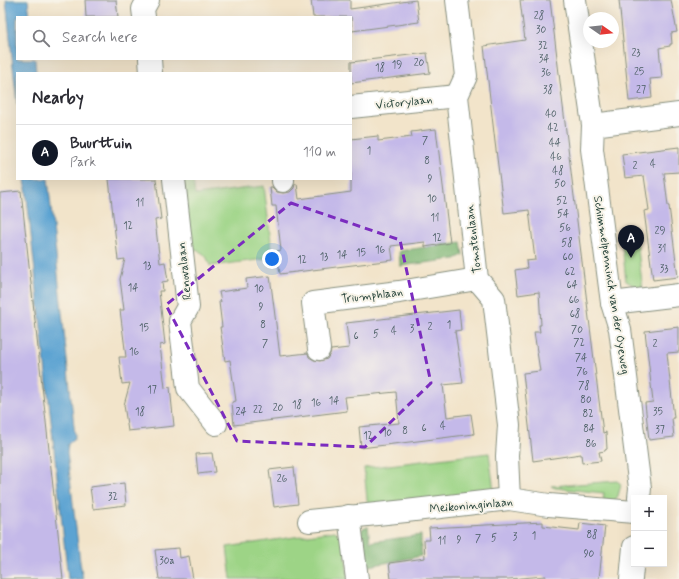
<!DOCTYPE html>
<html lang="en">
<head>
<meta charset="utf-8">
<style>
  :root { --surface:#fff; --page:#f2f2f3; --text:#2b2b33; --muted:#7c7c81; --line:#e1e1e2; --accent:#111827 }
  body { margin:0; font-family:Mynerve,sans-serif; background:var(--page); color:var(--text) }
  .controls { position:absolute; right:12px; bottom:12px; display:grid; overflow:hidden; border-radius:0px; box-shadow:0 4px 16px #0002 }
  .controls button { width:36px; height:36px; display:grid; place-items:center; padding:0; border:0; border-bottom:1px solid var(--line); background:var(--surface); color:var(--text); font:20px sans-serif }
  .compass { position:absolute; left:583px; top:12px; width:36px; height:36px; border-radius:50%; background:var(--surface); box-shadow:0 4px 16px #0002; rotate:104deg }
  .you { position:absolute; left:272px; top:259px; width:14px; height:14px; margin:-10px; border:3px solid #fff; border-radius:50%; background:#1a73e8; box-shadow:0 0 0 6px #1a73e833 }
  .badge { display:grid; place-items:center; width:26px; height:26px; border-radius:50%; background:var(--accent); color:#fff; font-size:13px; font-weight:700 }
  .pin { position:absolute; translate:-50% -33px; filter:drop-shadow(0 1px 2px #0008) }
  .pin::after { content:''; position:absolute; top:21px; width:14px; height:12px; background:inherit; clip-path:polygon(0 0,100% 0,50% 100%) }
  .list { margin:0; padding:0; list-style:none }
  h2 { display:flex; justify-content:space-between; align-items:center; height:52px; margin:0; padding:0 16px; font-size:17px }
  h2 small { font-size:13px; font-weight:400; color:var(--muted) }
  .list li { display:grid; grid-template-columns:26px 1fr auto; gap:12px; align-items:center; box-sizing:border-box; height:56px; padding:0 16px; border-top:1px solid var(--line) }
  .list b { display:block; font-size:15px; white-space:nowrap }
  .list p { margin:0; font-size:13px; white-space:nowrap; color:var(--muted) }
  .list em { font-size:13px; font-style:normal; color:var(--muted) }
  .icon { flex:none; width:22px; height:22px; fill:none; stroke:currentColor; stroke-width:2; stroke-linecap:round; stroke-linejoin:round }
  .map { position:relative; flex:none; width:679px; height:579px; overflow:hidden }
  .search { position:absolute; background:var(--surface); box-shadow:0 4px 16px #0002; left:16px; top:16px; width:336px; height:44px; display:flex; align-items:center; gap:10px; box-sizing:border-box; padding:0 14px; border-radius:0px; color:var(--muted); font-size:15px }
  .panel { position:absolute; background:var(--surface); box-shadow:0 4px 16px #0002; left:16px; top:72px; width:336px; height:108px; border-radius:0px }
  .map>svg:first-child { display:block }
  .green { fill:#9dd486; stroke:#5e885d }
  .forest { fill:#7eb673; stroke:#4e7a54 }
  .water { fill:#5ca3d2; stroke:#3e7083 }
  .building { fill:#c4b9e9 }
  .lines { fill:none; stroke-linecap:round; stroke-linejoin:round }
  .street-casing { stroke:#88907f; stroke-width:24 }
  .street { stroke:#fff; stroke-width:22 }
  .marked { fill:none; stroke:#7b2cbf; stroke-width:3; stroke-dasharray:8 5; stroke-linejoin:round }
  .labels { text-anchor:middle; stroke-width:4; stroke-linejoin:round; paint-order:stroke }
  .number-label { font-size:10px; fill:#485c61 }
  .street-label { font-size:12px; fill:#1f3d34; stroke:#f7f3e8 }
</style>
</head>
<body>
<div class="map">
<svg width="679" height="579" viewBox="0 0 679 579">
  <rect width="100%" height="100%" fill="#f7f3e8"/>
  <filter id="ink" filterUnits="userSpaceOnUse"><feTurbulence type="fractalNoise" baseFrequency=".025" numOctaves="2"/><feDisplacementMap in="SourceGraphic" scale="8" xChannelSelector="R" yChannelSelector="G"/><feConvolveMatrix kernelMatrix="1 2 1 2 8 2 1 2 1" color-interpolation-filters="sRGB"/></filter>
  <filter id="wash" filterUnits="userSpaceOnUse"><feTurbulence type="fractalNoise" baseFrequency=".012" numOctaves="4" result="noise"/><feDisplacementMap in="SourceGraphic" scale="16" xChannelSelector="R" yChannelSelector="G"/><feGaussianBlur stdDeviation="0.9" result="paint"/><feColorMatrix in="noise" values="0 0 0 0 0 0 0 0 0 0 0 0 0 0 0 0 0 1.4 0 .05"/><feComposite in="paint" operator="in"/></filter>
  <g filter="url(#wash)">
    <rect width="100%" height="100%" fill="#f2e4ca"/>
    <g class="green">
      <path d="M 183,179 L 193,179 L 195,195 L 264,186 L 273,258 L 210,266 C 207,255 202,250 191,250 Z"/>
      <polygon points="636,233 643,291 626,281 621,234"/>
      <polygon points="489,453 494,491 368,510 364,468"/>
      <polygon points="617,481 621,484 618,496 614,501 603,500 604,493 555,488 551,486"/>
      <polygon points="335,531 344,539 348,579 231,579 227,547"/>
    </g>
    <g class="forest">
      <polygon points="461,242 463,255 455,259 400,266 399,251"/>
      <polygon points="368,526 370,542 421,535 421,556 369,566 362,563 359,535 363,528"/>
    </g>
    <g class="water">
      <polygon points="6,0 28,0 30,17 17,17 17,59 35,59 36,73 17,73 17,105"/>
      <polygon points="25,179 48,179 75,436 74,439 68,444 67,452 80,562 83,579 68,579"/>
    </g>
    <g id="blocks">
      <g class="building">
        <polygon points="85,0 116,0 118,17 86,17"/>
        <polygon points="311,0 350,0 350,9 416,0 419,22 352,31 351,17 313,17"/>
        <polygon points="520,0 550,0 596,376 603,433 606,432 607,449 605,450 605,451 599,452 601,461 582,463 581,454 533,461 523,373 540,371 534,332 540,332 539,325 541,325 539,292 518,295 515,270 527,268 526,261 535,260 529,210 504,213 495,142 484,46 525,40"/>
        <polygon points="619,0 671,0 677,32 671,33 672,44 670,44 670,46 659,48 662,78 650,79 652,98 629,101"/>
        <polygon points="427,53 430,73 351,83 351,62"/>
        <polygon points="436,129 450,243 425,247 425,242 391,246 393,260 280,274 277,251 281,250 276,206 272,206 270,187 272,187 277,192 283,193 290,192 294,188 295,184 297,184 299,199 351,192 351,139 378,136 378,141 412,137 411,132"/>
        <polygon points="679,147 679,172 664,173 668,206 669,206 678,277 653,280 644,211 649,210 644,176 625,178 622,154"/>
        <polygon points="109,179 156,179 161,219 155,220 160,263 165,262 168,281 162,282 163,291 159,291 165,344 160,345 165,388 170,387 174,426 128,431 124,405 130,383 122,384 119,357 126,357 120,310 124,310 120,279 125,259 118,260"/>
        <polygon points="21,191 63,579 0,579 0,193"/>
        <polygon points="270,276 280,356 308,353 309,357 314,360 320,361 327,359 330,354 331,350 349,348 346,323 459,310 461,330 455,331 463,383 443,385 447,417 471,414 474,434 361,448 359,427 399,423 396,392 345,397 347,411 234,425 232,402 236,401 230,360 225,361 220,327 222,327 219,302 221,302 219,292 247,288 246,279"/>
        <polygon points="679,327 679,352 667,353 674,418 672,418 674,437 649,440 645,403 653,402 645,331"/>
        <polygon points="212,453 215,472 198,474 196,454"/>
        <polygon points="294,467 298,504 274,507 269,470"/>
        <polygon points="124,483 126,505 93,509 90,487"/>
        <polygon points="543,522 543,526 579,530 580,523 605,526 599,579 545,579 546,576 509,579 391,579 389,563 425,558 424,540 430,540 429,528"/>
        <polygon points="179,548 180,558 189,556 193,579 159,579 155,550"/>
      </g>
    </g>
  </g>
  <g filter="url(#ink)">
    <use href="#blocks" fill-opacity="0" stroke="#88907f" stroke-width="1"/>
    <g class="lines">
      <defs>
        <g id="street">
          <polyline points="457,0 466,76 457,96 477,279 494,299 509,425 507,456 509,499"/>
          <polyline points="575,0 593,125 592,149 612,303 620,329 640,488 639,498"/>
          <polyline points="144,17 143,9 148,0"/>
          <polyline points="150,59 151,73"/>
          <polyline points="351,107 457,96"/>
          <polyline points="593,125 679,114"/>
          <polyline points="174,179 188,307 180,321 188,388 216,424"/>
          <polyline points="283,179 283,181"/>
          <polyline points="612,303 679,295"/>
          <polyline points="319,349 313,303 399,292 477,279"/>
          <polyline points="349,516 357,579"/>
          <polyline points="309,521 406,511 509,499 549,505 634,512"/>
          <polyline points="631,579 634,547"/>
        </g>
      </defs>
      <use href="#street" class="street-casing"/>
      <use href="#street" class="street"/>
    </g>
  </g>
  <path class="marked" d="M 291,203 L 400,240 L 431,383 L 365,447 L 237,441 L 166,305 Z"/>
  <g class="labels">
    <g class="number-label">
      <text x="539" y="19">28</text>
      <text x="541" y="33">30</text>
      <text x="543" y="49">32</text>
      <text x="636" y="56">23</text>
      <text x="544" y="62">34</text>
      <text x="419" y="66">20</text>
      <text x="397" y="68">19</text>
      <text x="380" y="71">18</text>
      <text x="639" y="75">25</text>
      <text x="546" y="76">36</text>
      <text x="548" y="93">38</text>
      <text x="641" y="93">27</text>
      <text x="551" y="117">40</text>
      <text x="553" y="131">42</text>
      <text x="425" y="144">7</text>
      <text x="555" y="146">44</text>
      <text x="369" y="154">1</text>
      <text x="556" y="160">46</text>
      <text x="427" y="164">8</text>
      <text x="653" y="167">4</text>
      <text x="635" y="169">2</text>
      <text x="558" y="174">48</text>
      <text x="430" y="182">9</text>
      <text x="560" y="187">50</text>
      <text x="432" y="202">10</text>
      <text x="562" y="204">52</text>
      <text x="140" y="206">11</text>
      <text x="563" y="217">54</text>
      <text x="435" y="221">11</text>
      <text x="128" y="229">12</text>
      <text x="565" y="231">56</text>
      <text x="660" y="234">29</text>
      <text x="437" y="241">12</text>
      <text x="567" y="246">58</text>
      <text x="662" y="252">31</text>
      <text x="380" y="253">16</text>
      <text x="361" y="256">15</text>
      <text x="342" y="258">14</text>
      <text x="324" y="260">13</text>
      <text x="568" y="260">60</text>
      <text x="302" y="263">12</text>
      <text x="147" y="269">13</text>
      <text x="664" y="272">33</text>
      <text x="570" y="275">62</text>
      <text x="572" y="288">64</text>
      <text x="133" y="291">14</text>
      <text x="259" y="292">10</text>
      <text x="574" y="303">66</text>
      <text x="261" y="310">9</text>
      <text x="575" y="317">68</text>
      <text x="263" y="328">8</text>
      <text x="449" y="328">1</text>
      <text x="430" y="330">2</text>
      <text x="144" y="331">15</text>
      <text x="412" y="332">3</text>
      <text x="577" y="333">70</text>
      <text x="394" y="334">4</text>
      <text x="376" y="337">5</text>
      <text x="356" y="339">6</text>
      <text x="579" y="346">72</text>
      <text x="265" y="347">7</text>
      <text x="655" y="347">2</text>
      <text x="134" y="355">16</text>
      <text x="581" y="361">74</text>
      <text x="582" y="375">76</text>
      <text x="584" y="389">78</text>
      <text x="152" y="393">17</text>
      <text x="586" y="403">80</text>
      <text x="334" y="404">14</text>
      <text x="316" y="406">16</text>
      <text x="297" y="408">18</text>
      <text x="278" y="411">20</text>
      <text x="258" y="413">22</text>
      <text x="140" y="415">18</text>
      <text x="241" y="415">24</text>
      <text x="658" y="415">35</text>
      <text x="588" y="417">82</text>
      <text x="443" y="429">4</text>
      <text x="424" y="431">6</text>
      <text x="589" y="432">84</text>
      <text x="660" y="433">37</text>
      <text x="405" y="434">8</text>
      <text x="387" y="436">10</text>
      <text x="368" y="439">12</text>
      <text x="591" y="447">86</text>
      <text x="282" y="482">26</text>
      <text x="113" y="500">32</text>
      <text x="592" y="538">88</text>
      <text x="534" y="539">1</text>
      <text x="515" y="540">3</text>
      <text x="494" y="541">5</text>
      <text x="478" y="542">7</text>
      <text x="459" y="543">9</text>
      <text x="442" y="544">11</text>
      <text x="589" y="557">90</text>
      <text x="167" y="564">30a</text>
    </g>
    <g class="street-label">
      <text transform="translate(404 102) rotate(-6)" y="4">Victorylaan</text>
      <text transform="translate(473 239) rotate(-97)" y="4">Tomatenlaan</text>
      <text transform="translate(184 271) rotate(-96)" y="4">Renovalaan</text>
      <text transform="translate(612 285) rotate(81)" y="4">Schimmelpenninck van der Oyeweg</text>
      <text transform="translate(372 295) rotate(-7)" y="4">Triumphlaan</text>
      <text transform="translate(471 505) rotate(-5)" y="4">Meikoninginlaan</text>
    </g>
  </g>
</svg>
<div class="controls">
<button>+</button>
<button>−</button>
</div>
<svg class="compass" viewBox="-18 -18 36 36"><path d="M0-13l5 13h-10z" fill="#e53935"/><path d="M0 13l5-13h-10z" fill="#7c7c81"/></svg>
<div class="you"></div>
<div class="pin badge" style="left:631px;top:258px">A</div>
<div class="search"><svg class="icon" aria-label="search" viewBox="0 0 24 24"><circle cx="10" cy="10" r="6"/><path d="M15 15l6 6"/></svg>Search here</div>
<section class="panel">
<h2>Nearby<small></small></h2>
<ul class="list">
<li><span class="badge">A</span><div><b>Buurttuin</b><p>Park</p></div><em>110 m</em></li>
</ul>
</section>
</div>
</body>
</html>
